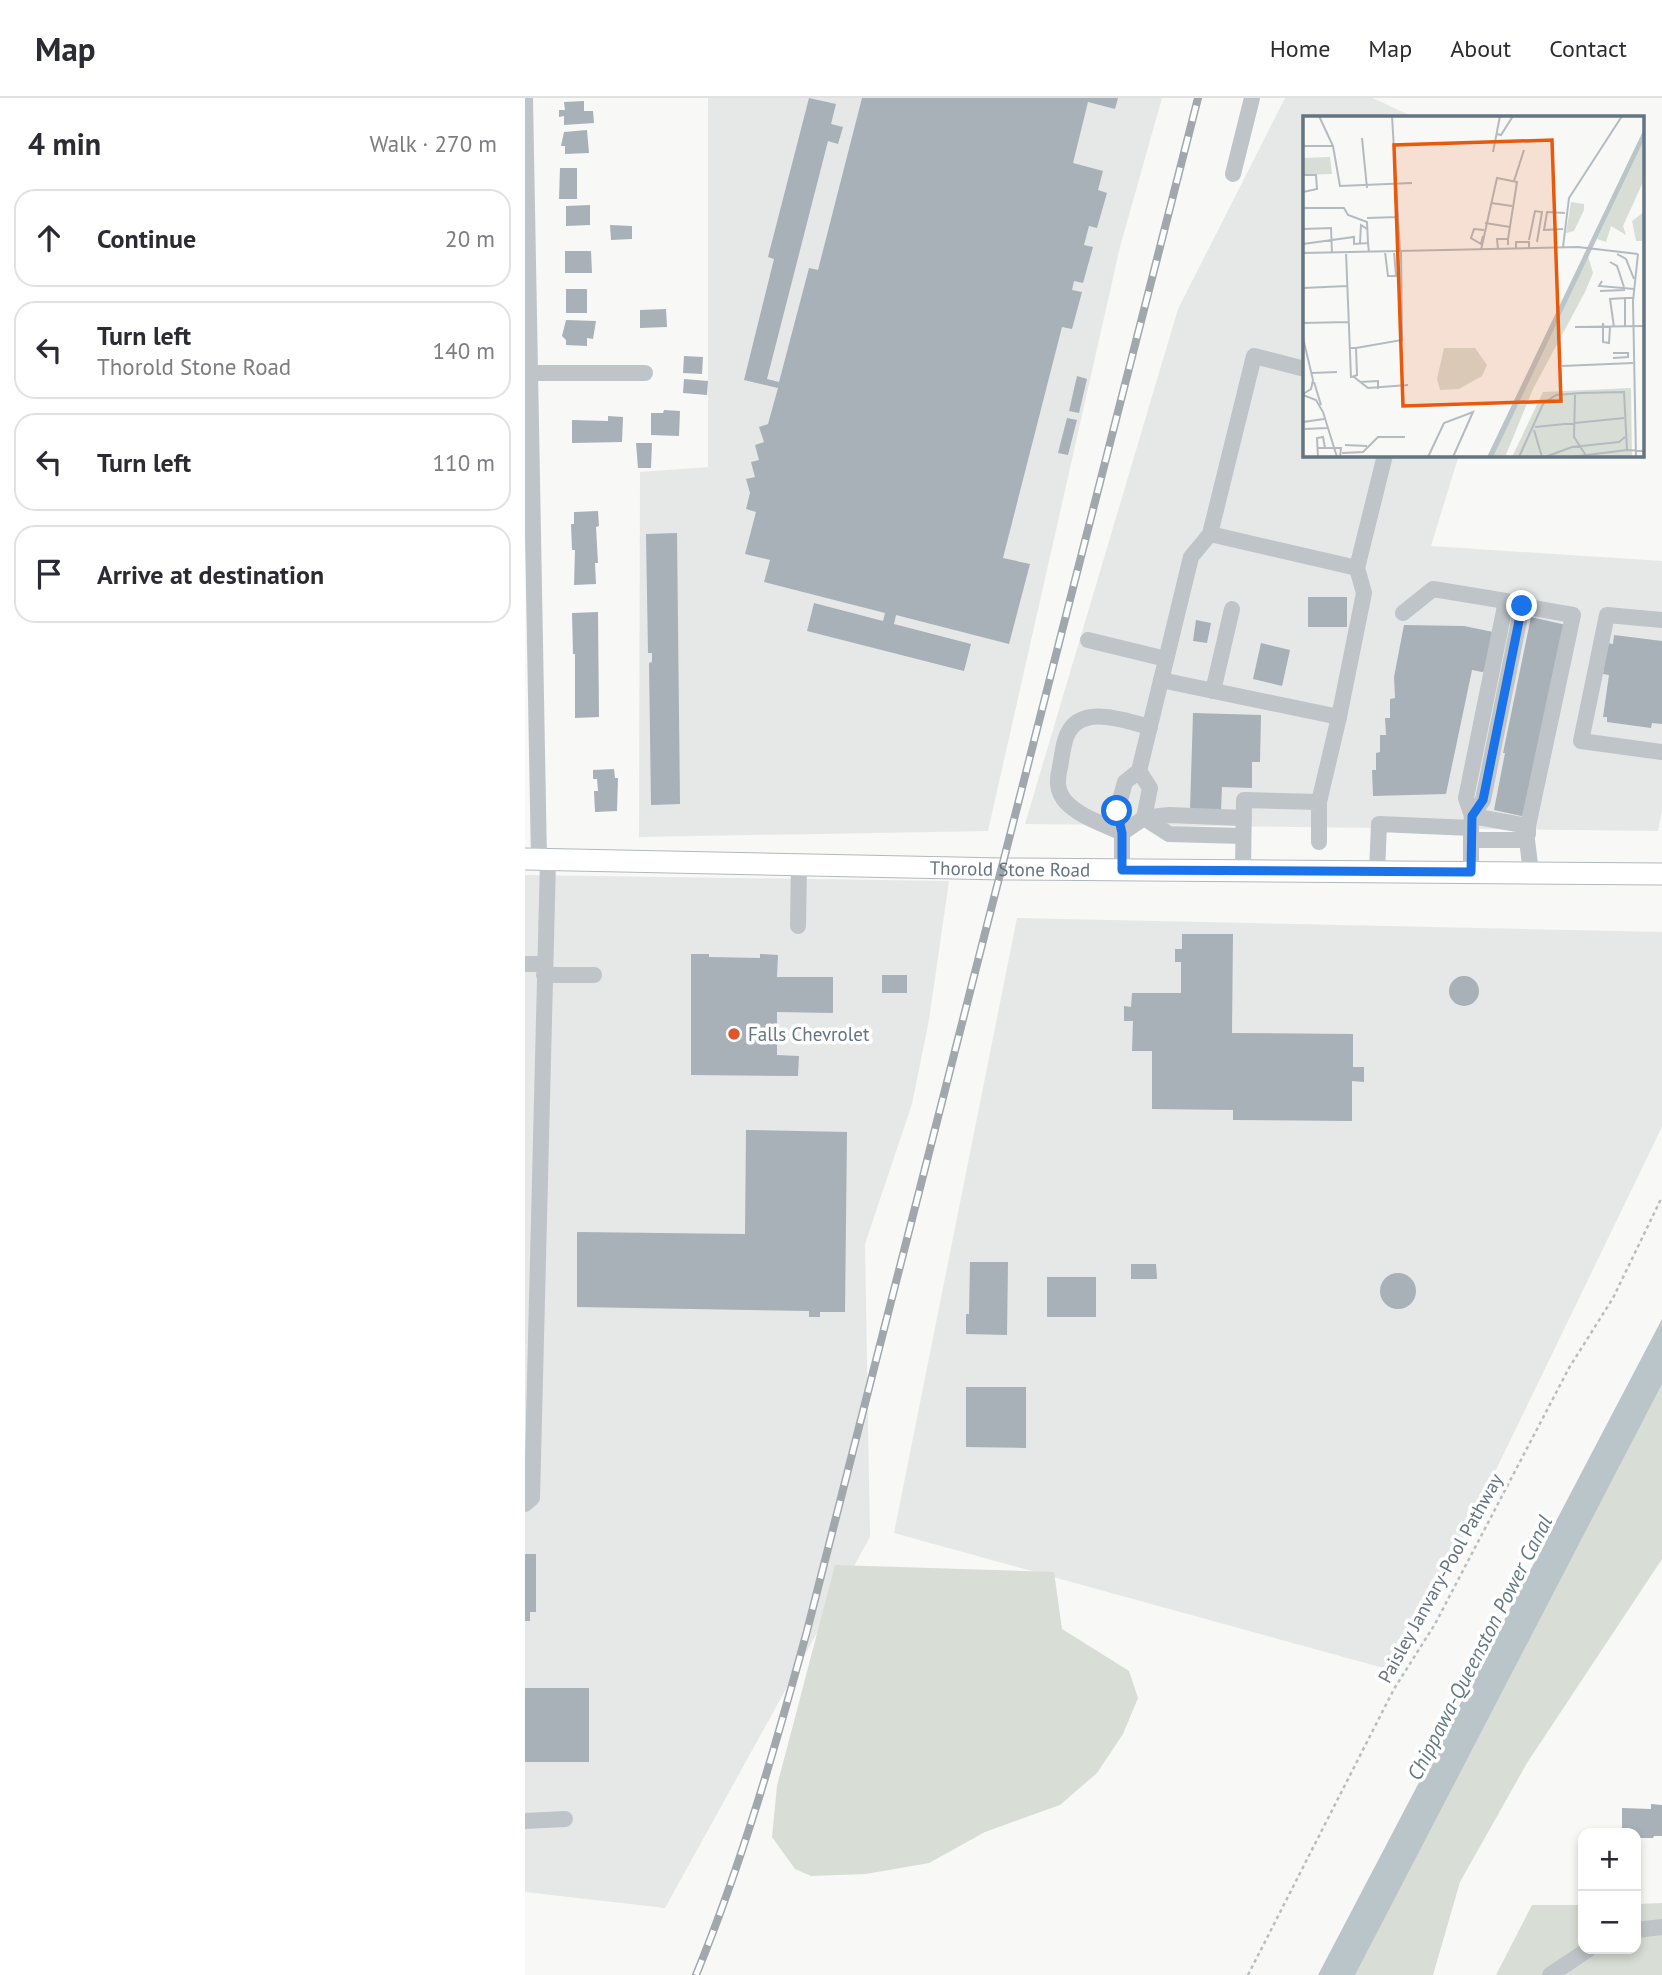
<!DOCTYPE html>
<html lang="en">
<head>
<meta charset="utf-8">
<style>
  :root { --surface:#fff; --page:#f7f7f7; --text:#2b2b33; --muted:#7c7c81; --line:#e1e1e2 }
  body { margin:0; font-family:"PT Sans",sans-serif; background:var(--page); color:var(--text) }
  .controls { position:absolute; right:21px; bottom:21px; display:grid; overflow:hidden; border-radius:14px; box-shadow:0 4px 10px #0003 }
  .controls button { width:63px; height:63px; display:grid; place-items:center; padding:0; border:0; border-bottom:2px solid var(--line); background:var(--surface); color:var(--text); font:35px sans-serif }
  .stop { position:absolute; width:21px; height:21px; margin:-16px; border:5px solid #1a73e8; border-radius:50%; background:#fff }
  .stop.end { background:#1a73e8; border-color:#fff; box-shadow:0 2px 7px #0008 }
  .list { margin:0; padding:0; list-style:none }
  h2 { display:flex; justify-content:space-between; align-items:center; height:91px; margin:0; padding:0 28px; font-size:30px }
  h2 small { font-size:23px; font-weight:400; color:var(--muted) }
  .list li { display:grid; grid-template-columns:46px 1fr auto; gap:21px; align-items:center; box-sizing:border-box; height:98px; margin:0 14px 14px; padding:0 14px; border:2px solid var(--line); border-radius:21px }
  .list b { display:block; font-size:26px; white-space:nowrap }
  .list p { margin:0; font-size:23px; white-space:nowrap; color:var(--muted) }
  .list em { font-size:23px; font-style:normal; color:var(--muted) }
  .icon { flex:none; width:38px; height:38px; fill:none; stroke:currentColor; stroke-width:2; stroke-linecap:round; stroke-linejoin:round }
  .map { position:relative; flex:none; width:1137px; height:1877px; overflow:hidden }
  header { display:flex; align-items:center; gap:42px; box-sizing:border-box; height:98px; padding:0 35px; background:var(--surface); border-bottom:2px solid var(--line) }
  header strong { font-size:33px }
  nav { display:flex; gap:38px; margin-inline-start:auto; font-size:24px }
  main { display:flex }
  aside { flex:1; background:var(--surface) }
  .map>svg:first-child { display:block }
  .built { fill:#e6e7e7 }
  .green { fill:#d8ddd5 }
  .water { fill:#b9c5c9 }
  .building { fill:#a8b1b7 }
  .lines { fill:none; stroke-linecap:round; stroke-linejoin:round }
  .major-casing { stroke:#b3b8bc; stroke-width:23 }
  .path { stroke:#babdc0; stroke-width:2.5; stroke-dasharray:3.5 3.5; stroke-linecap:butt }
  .minor { stroke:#bfc4c8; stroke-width:16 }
  .major { stroke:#fff; stroke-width:21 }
  .rail-casing { stroke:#a1a8ad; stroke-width:8 }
  .rail { stroke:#fff; stroke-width:5; stroke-dasharray:16; stroke-linecap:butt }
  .route { stroke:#1a73e8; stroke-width:9 }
  .poi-dot { fill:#df552f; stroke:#fff; stroke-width:2.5 }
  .labels { text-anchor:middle; stroke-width:7; stroke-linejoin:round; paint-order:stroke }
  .street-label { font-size:19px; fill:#647480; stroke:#fff }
  .poi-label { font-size:19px; fill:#647480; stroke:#fff; text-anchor:start }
  .water-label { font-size:21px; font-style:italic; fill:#647a81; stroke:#fff }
  .inset-road { fill:none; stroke:#b4bbc0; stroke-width:2 }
  .view { fill:#e8590c; fill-opacity:0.15; stroke:#e8590c; stroke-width:3.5 }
  .inset-edge { fill:none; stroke:#647480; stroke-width:3.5 }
</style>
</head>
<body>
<header>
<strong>Map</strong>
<nav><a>Home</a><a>Map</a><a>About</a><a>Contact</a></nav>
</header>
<main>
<aside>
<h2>4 min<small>Walk · 270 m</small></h2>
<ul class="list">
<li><svg class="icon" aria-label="ahead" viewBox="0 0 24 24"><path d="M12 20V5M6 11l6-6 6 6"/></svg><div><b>Continue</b></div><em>20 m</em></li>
<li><svg class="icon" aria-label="left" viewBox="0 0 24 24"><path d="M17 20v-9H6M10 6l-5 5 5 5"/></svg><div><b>Turn left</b><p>Thorold Stone Road</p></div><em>140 m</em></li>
<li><svg class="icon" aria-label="left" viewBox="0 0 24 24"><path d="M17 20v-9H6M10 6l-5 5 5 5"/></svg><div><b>Turn left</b></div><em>110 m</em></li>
<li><svg class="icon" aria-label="arrive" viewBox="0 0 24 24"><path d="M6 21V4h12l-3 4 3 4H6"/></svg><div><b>Arrive at destination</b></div></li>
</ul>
</aside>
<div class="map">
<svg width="1137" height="1877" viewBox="0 0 1137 1877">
  <rect width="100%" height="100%" fill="#f8f8f6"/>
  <g class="built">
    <polygon points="183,0 637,0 595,149 463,733 114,739 115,374 183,369"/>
    <polygon points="760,0 848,0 888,19 780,19 780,357 934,357 906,448 1137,463 1137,713 1133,733 500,726 653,211"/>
    <polygon points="0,777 424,783 404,922 387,1006 340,1146 345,1439 140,1810 0,1794"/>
    <polygon points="492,820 1137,834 1137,1029 873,1574 369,1435"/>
  </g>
  <g class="green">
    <polygon points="1137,1282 1137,1461 1002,1665 935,1784 908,1877 824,1877"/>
    <polygon points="310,1467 529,1474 537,1531 604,1573 613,1600 598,1636 572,1675 535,1707 460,1734 404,1765 341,1776 286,1778 270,1771 247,1739 252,1688"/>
    <polygon points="1137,1805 1137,1877 971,1877 1007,1807 1058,1807 1058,1851 1111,1851 1111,1806"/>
  </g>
  <polygon class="water" points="1137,1221 1137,1286 830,1877 793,1877"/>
  <g class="building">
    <polygon points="284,0 311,6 306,26 318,29 313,46 303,43 242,281 254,284 284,170 293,172 337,0 593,0 590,11 563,4 548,65 578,73 573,92 582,95 572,130 564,128 559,147 568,149 558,185 549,183 547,192 557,194 547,231 537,229 478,460 505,466 484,546 371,517 369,526 446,546 439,573 282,533 289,505 358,523 360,515 239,484 245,462 220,456 231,414 221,411 225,395 221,381 230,379 226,364 234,362 230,347 239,344 234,329 243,326 253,290 219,282 249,161 243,159"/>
    <polygon points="59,3 59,13 68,13 69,25 39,27 39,18 34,19 34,12 40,12 39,4"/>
    <polygon points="62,32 64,55 40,56 40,48 36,48 39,34"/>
    <polygon points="35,70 52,70 52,101 34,101"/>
    <polygon points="65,107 65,127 41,128 41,108"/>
    <polygon points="85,127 107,128 107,141 86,142"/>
    <polygon points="40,153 66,153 67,175 40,175"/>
    <rect x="41" y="191" width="21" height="24"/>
    <polygon points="141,211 142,229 115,230 115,212"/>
    <polygon points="41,222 71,223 68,241 62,240 62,248 41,247 41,242 37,238"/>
    <polygon points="159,258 178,259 177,276 158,275"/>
    <polygon points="552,278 562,281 554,315 544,313"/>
    <polygon points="159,281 183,283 182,297 158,295"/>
    <polygon points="139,312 155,313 154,338 126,337 126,315 138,315"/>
    <polygon points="83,318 98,319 97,344 47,345 47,322 83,323"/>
    <polygon points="542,320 552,322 543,357 533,355"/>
    <polygon points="111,345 127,345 126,370 113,370"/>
    <polygon points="73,413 74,428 71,429 73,465 70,465 71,486 49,487 50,452 47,452 46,426 49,426 49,414"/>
    <polygon points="152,435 155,706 126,707 124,565 127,564 127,555 123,555 121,436"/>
    <rect x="783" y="499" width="39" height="30"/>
    <polygon points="73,514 74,619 50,620 50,556 48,556 47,515"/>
    <polygon points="1006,519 1041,527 1001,719 969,712 980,655 978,655"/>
    <polygon points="671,522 686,525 682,545 668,543"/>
    <polygon points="879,527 939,528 973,535 966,571 957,574 947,572 921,696 848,698 847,672 851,672 851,655 855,654 855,637 861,637 860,620 865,620 865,601 870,600 869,579"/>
    <polygon points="1089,537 1137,543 1137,626 1127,625 1126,630 1082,624 1082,619 1078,619 1084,577 1078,576 1082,545 1088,546"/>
    <polygon points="736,545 765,552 757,588 728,581"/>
    <polygon points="668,615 736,617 735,664 727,664 727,690 697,689 696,713 665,712"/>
    <polygon points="89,671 90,680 93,680 92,713 70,714 69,693 73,693 72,681 68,681 68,672"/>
    <polygon points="657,836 708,836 707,935 828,936 828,969 839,969 839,984 827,983 827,1023 708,1022 708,1012 627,1011 627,953 607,953 608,923 599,923 599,908 606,909 607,895 656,895 656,864 650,864 650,851 657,851"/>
    <polygon points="166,856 184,856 184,859 235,860 235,856 253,857 252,879 308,879 308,915 252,914 252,957 274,958 273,978 166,977"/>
    <rect x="357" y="877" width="25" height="18"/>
    <circle cx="939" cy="893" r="15"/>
    <polygon points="221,1032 322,1034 320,1214 295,1214 295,1219 284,1219 284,1213 52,1209 52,1134 220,1136"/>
    <polygon points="445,1164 483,1164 482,1237 441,1236 441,1216 444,1216"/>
    <polygon points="606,1166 631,1166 632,1181 606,1181"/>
    <circle cx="873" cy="1193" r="18"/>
    <rect x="522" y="1179" width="49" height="40"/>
    <polygon points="441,1289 501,1289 501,1350 441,1349"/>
    <polygon points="0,1456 11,1456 11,1514 5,1514 5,1523 0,1523"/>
    <rect x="0" y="1590" width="64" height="74"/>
    <polygon points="1126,1706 1137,1707 1137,1738 1129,1738 1128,1740 1111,1740 1111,1735 1097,1735 1097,1710 1126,1711"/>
  </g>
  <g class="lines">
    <defs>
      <g id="major">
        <path id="s1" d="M 0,761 L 478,771 L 1137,776"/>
      </g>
    </defs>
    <use href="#major" class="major-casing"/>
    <polyline class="path" points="723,1877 869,1591 910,1526 1044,1270 1088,1200 1137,1099"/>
    <g class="minor">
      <polyline points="0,1 14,762"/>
      <polyline points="708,76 727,0"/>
      <polyline points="0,275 120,275"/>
      <polyline points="685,436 832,470"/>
      <polyline points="878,515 908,491 981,503 941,700 947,718"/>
      <polyline points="1137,522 1082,517 1056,643 1137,654"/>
      <polyline points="563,542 641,561"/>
      <polyline points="636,582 814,619"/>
      <polyline points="688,593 707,511"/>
      <path d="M 614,673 L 625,690 L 619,720 L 597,735 C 579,726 555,719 541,704 C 531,693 532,681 535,669 C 537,659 538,646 542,637 C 556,605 600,623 625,629"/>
      <polyline points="794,704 814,619 839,495 832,470 860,357"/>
      <polyline points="947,718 958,702 997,508 1048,517 1003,728"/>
      <polyline points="619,720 644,736 718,738"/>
      <polyline points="619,720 644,717 719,720"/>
      <polyline points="946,728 947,718 1003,728 1003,736"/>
      <polyline points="946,742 1002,742 1006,775"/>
      <polyline points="597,772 597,735 592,713 600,684 614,673 666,459 685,436 729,258 780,271"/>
      <polyline points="718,773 719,702 794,704 794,744"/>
      <polyline points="852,774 854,726 946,730 946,774"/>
      <polyline points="273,828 274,767"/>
      <polyline points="0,866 20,866"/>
      <polyline points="19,877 69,877"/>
      <polyline points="0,1406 7,1400 23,762"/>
      <polyline points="0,1723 40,1721"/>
      <polyline points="1111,1832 1137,1829"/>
      <polyline points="1025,1877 1064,1851"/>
    </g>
    <use href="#major" class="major"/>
    <defs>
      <path id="rail" d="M 171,1877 C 217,1765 250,1650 282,1533 L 673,0"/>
    </defs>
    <use href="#rail" class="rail-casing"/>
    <use href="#rail" class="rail"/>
  </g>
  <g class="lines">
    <polyline class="route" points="592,713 597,735 597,772 946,774 947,718 958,702 997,508"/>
  </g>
  <circle class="poi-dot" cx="209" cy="936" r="7"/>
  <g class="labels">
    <g class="street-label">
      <text dy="7" stroke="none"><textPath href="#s1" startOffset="485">Thorold Stone Road</textPath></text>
      <text transform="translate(915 1480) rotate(-61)" y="7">Paisley Janvary-Pool Pathway</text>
    </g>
    <g class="poi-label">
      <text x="223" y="943">Falls Chevrolet</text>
    </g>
    <g class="water-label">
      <text transform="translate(955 1550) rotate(-63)" y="7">Chippawa-Queenston Power Canal</text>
    </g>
  </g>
  <g transform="translate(778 18)">
    <rect width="341" height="341" fill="#f8f8f6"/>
    <path d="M 341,24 L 341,64 L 320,110 L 323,119 L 308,110 L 303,126 L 294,123 ZM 27,41 L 29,58 L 0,59 L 0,42 ZM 268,86 L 281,88 L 281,94 L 271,115 L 263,117 ZM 341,96 L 341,125 L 333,125 L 329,105 ZM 285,140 L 290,157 L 282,176 L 230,273 L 202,341 L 188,341 ZM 141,232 L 172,232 L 184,249 L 179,260 L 156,273 L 137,274 L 134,263 ZM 328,272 L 329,341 L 209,341 L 240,276 Z" fill="#d8ddd5"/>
    <path d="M 341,13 L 341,24 L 190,341 L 184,341 Z" fill="#b9c5c9"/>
    <path class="inset-road" d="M 16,0 L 30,30 L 37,70 L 109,67M 89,0 L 97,135M 194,18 L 198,19 L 210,0M 59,22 L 64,72M 1,30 L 30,30M 190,36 L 197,0M 0,59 L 13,59 L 14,73 L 0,76M 211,65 L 221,34M 188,87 L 209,90M 0,92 L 41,92 L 45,99 L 64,106 L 65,127M 64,102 L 95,101M 182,107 L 207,111M 0,113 L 28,112 L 29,137M 260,113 L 241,114 L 244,96 L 262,97M 180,120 L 178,128 L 168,122 L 171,113 L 181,114M 226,124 L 232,95 L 239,96 L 234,126M 57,127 L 58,109 L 64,113M 0,128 L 51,121 L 51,128 L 65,127 L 66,136M 260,131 L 266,82 L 319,0M 195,133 L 194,123 L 205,123 L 205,129M 213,133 L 213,126 L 226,126 L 226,132M 178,134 L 194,62 L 214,66 L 205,123M 43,136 L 48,262M 82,136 L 85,160 L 93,160 L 91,135M 0,137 L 275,131 L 335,138M 314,138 L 323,143 L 331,163M 307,146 L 314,150 L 321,171M 299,165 L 296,170 L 331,173M 0,172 L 44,170M 297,175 L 322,174M 0,207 L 45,206M 300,207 L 300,226 L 306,227 L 307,211M 272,211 L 342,210M 311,211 L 307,183 L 322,182M 322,211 L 322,182 L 330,182M 0,222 L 10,264 L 8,273 L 0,278M 46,232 L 53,232 L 54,259 L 49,261M 53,232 L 99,224 L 98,135M 310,237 L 325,237 L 325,241 L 310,242M 259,250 L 330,247M 9,257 L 34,256M 51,261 L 65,272 L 105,269M 11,266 L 18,289M 57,266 L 75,265 L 75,273M 0,279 L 13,284 L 20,296M 272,279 L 271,321 L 284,341M 20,296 L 34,341M 0,306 L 21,303M 232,311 L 321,302M 2,313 L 24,312M 231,314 L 239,341M 42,329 L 64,330M 15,332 L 38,332 L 37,341M 39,337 L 60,336 L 75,321 L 102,321M 15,341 L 14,322 L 20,321 L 22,332M 125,341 L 141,307 L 170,296 L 150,341M 216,341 L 240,288 L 253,279 L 278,277 L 321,276 L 324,334 L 342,335M 242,341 L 269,331 L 316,326 L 322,321M 268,341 L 324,334M 333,341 L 330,185 L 335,138"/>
    <path class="view" d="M 249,24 L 258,285 L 100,290 L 91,29 Z"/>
    <rect width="341" height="341" class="inset-edge"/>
  </g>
</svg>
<div class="controls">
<button>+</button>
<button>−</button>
</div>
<div class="stop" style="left:592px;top:713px"></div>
<div class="stop end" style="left:997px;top:508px"></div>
</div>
</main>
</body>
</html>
